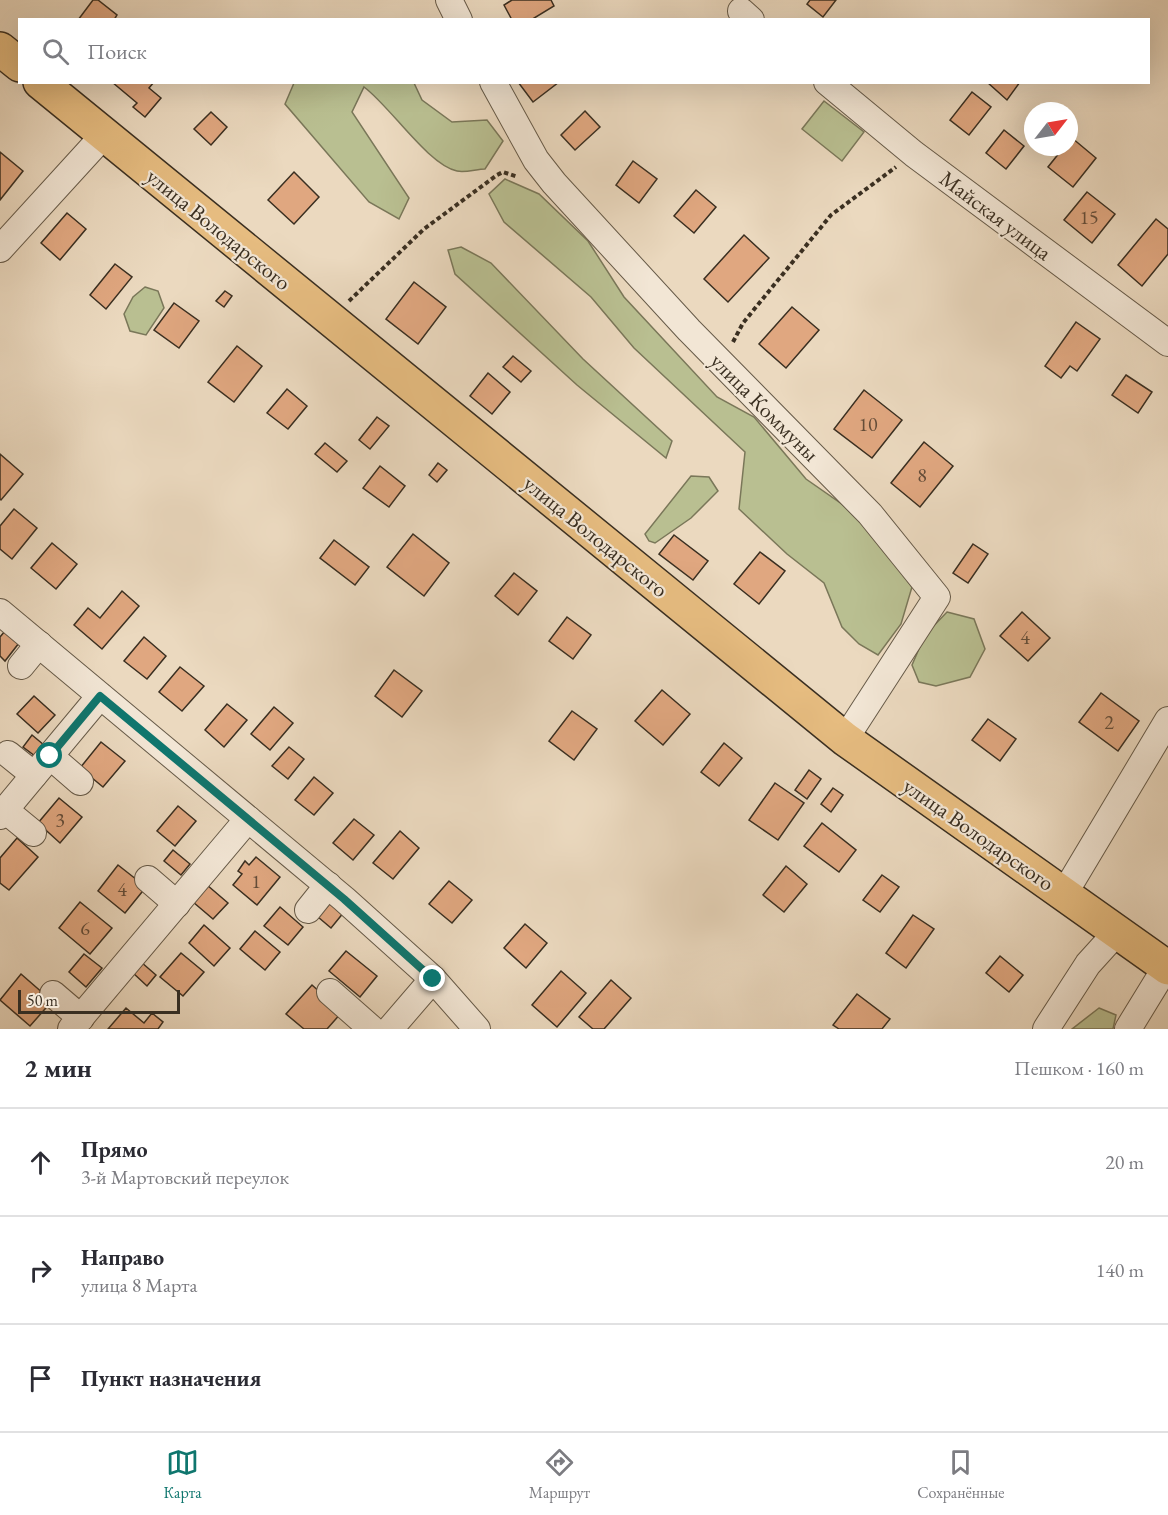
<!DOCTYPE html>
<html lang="ru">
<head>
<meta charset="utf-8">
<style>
  :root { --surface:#fff; --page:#f2f2f3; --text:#2b2b33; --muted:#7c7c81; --line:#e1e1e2; --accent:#0f766e }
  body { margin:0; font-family:"EB Garamond",serif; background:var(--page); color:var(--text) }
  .compass { position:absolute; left:1024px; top:102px; width:54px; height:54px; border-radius:50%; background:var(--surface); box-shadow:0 6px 24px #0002; rotate:59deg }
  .scale { position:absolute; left:18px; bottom:15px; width:162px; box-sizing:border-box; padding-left:6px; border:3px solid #3a2f21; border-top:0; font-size:16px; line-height:21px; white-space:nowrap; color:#3a2f21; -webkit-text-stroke:4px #f2e6d5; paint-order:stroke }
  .stop { position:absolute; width:18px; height:18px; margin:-14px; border:4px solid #0f766e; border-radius:50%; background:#fff }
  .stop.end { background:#0f766e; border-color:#fff; box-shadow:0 2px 6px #0008 }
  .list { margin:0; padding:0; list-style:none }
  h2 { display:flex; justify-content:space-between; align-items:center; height:78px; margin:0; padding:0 24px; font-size:26px }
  h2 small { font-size:20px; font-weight:400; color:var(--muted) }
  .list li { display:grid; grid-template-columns:39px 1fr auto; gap:18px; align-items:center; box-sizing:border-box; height:108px; padding:0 24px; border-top:2px solid var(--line) }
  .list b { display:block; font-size:22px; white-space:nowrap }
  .list p { margin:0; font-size:20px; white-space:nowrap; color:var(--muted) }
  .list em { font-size:20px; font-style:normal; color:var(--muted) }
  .icon { flex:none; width:33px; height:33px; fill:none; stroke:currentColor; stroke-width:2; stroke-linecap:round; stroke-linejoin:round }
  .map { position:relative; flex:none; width:1168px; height:1029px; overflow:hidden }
  .search { position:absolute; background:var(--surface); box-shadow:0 6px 24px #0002; left:18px; right:18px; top:18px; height:66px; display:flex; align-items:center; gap:15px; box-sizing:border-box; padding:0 21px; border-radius:0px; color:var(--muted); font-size:22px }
  .sheet { height:402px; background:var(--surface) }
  nav { display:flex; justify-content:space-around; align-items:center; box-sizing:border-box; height:84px; border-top:2px solid var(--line); background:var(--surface); font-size:16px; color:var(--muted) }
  nav a { display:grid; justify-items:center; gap:3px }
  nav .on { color:var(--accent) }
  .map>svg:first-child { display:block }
  .green { fill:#b9bf91; stroke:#7a7759; stroke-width:1.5 }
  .building { fill:#e0a780; stroke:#3a2f21; stroke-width:1.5 }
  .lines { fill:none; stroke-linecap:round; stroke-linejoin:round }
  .minor-casing { stroke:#665a48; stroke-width:28 }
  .major-casing { stroke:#3a2f21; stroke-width:36 }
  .path { stroke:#3a2f21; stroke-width:4; stroke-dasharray:4.5 3; stroke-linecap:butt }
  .minor { stroke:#f2e6d5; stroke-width:26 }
  .major { stroke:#e6bc80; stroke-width:33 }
  .route { stroke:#0f766e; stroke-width:8 }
  .labels { text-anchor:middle; stroke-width:4.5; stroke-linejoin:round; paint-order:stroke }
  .number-label { font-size:20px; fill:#644d39 }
  .street-label { font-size:22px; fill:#3a2f21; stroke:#f2e6d5 }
</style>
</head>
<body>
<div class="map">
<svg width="1168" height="1029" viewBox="0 0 1168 1029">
  <rect width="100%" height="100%" fill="#ebd9bf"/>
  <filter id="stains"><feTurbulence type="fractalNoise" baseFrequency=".00333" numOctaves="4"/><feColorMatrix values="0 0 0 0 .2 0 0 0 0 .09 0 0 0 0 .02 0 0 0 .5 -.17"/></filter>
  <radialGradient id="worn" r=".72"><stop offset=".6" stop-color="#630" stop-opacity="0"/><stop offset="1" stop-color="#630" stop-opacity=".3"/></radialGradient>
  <g class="green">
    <path d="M 294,83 L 414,83 L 422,100 L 452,122 L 487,120 L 503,141 L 485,169 C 477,169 465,173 457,171 C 428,165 390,106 364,87 L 352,112 L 409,198 L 399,219 L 369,202 L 285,104 Z"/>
    <polygon points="824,101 864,132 842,161 802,129"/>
    <polygon points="505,179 539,194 588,241 624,297 717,397 754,417 806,479 862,518 912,587 901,624 878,655 859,644 842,627 824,583 787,554 739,509 745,452 634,348 591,297 504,222 489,194"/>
    <polygon points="461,247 491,263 583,359 672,441 666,458 577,385 455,274 448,250"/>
    <polygon points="145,287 158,291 164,308 146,335 130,331 124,314 133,297"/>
    <polygon points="691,476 709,477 718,491 691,518 655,543 649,541 645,534"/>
    <polygon points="947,612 974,619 985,649 970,677 936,686 919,682 912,665 925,635"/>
    <polygon points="1099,1008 1116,1015 1113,1029 1072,1029"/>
  </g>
  <g class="building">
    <polygon points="93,0 98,0 117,15 114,20 78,20"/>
    <polygon points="512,0 551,0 554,6 531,20 512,20 504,5"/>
    <polygon points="810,0 836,0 823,17 807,4"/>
    <polygon points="112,82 154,82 149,88 161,98 145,117 133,107 137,103"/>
    <polygon points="518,82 559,82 533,102"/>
    <polygon points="987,82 1020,82 1007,100"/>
    <polygon points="972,92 991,107 969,135 950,120"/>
    <polygon points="585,111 600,127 575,150 561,135"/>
    <polygon points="211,112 227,127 211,145 194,129"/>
    <polygon points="1004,130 1024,146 1006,169 986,153"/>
    <polygon points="1072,138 1096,158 1073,187 1048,167 1064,147 1069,147"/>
    <polygon points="0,152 23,171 0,200"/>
    <polygon points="633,161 657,179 639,203 616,185"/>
    <polygon points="294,172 319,197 294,224 268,200"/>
    <polygon points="696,190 716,207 694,233 674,216"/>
    <polygon points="1087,192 1115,214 1092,243 1064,220"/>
    <polygon points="67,213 86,229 60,260 41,243"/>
    <polygon points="1156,219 1168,229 1168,254 1142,286 1118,265"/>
    <polygon points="744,235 769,258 728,302 704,279"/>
    <polygon points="115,264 132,277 106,309 90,295"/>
    <polygon points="414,282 446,307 418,344 386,319"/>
    <polygon points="225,291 232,296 224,307 216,301"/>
    <polygon points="174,303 199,321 179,348 154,330"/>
    <polygon points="792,307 819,330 786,368 759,344"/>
    <polygon points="1076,322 1100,339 1077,371 1070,366 1061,378 1045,366"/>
    <polygon points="237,346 262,366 234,402 208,382"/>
    <polygon points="513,356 531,371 521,382 503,367"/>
    <polygon points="488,373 510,392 492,414 470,396"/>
    <polygon points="1126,375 1152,392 1138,413 1112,395"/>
    <polygon points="287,389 307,406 288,429 267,413"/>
    <polygon points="864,390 902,420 872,458 834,429"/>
    <polygon points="377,417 389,426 370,449 359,440"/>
    <polygon points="924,442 953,466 920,507 891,483"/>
    <polygon points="325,443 347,461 337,472 315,454"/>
    <polygon points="0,454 23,474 1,500 0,499"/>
    <polygon points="438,463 447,470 437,482 429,475"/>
    <polygon points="380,466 405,486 389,507 363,488"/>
    <polygon points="14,509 37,528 12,559 0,549 0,526"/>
    <polygon points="413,534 449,563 424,596 387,567"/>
    <polygon points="674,535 708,561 693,580 659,554"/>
    <polygon points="334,540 369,567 355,585 320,558"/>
    <polygon points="52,543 77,564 56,589 31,568"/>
    <polygon points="973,544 988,554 968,583 953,573"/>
    <polygon points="760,552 785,571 759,604 734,584"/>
    <polygon points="514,573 537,591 518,615 495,596"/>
    <polygon points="122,591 139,606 102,649 74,625 88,608 100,618"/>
    <polygon points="1022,612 1050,638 1028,661 1000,636"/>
    <polygon points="567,617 591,635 573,659 549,641"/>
    <polygon points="5,631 19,643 5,661 0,656 0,637"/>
    <polygon points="144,637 166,656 147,679 124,661"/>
    <polygon points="180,667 204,686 182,711 159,692"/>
    <polygon points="394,670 422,691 402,717 375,696"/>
    <polygon points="662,690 690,714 663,745 635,721"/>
    <polygon points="1101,693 1139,721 1118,751 1079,722"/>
    <polygon points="34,696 55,715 38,733 17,714"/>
    <polygon points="227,704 247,720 224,747 205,730"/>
    <polygon points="274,707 293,723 270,750 251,734"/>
    <polygon points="572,711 597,729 574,760 549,741"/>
    <polygon points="988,719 1016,739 1000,761 972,740"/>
    <polygon points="32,735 44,745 35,756 23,747"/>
    <polygon points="101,742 125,761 103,787 80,768"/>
    <polygon points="724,743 742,758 719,786 701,772"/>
    <polygon points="289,747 304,759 288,779 272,766"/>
    <polygon points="809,770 821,779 807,799 795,790"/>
    <polygon points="314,777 333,793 314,815 295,800"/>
    <polygon points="775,783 804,803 778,840 749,820"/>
    <polygon points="833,788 843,795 831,812 821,804"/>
    <polygon points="59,798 82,817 60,843 38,823"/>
    <polygon points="178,806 196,821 175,846 157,831"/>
    <polygon points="354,819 374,835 353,860 333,843"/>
    <polygon points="822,823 856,850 839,872 804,846"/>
    <polygon points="400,831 419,848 393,879 373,863"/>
    <polygon points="17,838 38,857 9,890 0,883 0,858"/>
    <polygon points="173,850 190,864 181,875 164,861"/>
    <polygon points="256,857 280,877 257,905 233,885 242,874 238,871 245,861 249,865"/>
    <polygon points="118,865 146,887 125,913 98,891"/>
    <polygon points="786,866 807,884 784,912 763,895"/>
    <polygon points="882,875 899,887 880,912 863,900"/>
    <polygon points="449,881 472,900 452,923 429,904"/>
    <polygon points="207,885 228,903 213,919 193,902"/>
    <polygon points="80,902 112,928 90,954 59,928"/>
    <polygon points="331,902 344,912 331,928 318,917"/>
    <polygon points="280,907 303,927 288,945 264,926"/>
    <polygon points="913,915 934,929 906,968 886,953"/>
    <polygon points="525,924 547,943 526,968 504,948"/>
    <polygon points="204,925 230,948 214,966 189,943"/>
    <polygon points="255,931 280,952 265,970 240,949"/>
    <polygon points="346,951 377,976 360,997 329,971"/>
    <polygon points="181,953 204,972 183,996 160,977"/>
    <polygon points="84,954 102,968 86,987 69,972"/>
    <polygon points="1000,956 1023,975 1009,992 986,973"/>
    <polygon points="141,962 156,975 147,986 132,972"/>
    <polygon points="561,971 586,993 557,1027 532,1005"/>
    <polygon points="21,974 52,1001 30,1026 0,1000"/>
    <polygon points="611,980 631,998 604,1029 593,1029 579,1017"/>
    <polygon points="312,985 342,1012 327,1029 304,1029 286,1014"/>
    <polygon points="857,994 890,1019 882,1029 839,1029 833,1025"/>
    <polygon points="126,1008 144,1023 152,1013 163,1022 158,1029 108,1029"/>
  </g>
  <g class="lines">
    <defs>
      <g id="minor">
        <polyline points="449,0 459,20"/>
        <polyline points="741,11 751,20"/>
        <polyline points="493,82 536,160 554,183 689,330 870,514 937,597 845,739"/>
        <polyline points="827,82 914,154 1168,343"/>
        <polyline points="0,249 104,135"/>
        <polyline points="0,612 344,899 433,979 477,1029"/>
        <polyline points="21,666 39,644"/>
        <polyline points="8,754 34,775"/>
        <polyline points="50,756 80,782"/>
        <polyline points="5,810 33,833"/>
        <polyline points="0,816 100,696"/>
        <polyline points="148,879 177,904"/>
        <polyline points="1064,894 1168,720"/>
        <polyline points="308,910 328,885"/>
        <polyline points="330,992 372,1029"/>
        <polyline points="53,994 81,1018"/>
        <polyline points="71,1029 248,819"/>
        <polyline points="390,1029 433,979"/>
        <polyline points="1046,1029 1088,964 1117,932"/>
        <polyline points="1128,1029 1166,967"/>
      </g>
      <g id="major">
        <polyline points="0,49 20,65"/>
        <polyline points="40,82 845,739 1168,968"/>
      </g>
    </defs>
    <use href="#minor" class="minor-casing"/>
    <use href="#major" class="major-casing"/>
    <g class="path">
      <polyline points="349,301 424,229 497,175 503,172 518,177"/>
      <polyline points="733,342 743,323 831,215 896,167"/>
    </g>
    <use href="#minor" class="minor"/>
    <use href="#major" class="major"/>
  </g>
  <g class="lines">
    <polyline class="route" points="50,756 100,696 344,899 433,979"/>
  </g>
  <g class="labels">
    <g class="number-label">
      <text x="1089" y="224">15</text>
      <text x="868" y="431">10</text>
      <text x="922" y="482">8</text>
      <text x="1025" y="644">4</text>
      <text x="1109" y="729">2</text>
      <text x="60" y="827">3</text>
      <text x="256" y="888">1</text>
      <text x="122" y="896">4</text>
      <text x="85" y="935">6</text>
    </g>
    <g class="street-label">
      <text transform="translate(996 215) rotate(37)" y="8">Майская улица</text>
      <text transform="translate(219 229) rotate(39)" y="8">улица Володарского</text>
      <text transform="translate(765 407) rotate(45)" y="8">улица Коммуны</text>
      <text transform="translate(596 536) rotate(39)" y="8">улица Володарского</text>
      <text transform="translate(979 834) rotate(35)" y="8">улица Володарского</text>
    </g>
  </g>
  <rect width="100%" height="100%" filter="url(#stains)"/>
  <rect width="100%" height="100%" fill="url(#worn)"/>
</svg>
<svg class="compass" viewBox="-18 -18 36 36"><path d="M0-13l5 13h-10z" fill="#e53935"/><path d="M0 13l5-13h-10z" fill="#7c7c81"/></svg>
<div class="scale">50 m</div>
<div class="stop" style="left:50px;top:756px"></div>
<div class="stop end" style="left:433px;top:979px"></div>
<div class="search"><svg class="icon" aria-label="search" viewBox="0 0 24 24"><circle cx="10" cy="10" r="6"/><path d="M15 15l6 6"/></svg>Поиск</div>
</div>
<section class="sheet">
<h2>2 мин<small>Пешком · 160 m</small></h2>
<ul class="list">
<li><svg class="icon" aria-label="ahead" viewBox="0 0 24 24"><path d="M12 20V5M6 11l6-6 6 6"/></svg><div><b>Прямо</b><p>3-й Мартовский переулок</p></div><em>20 m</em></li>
<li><svg class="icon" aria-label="right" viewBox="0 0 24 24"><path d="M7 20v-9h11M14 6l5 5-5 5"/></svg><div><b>Направо</b><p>улица 8 Марта</p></div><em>140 m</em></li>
<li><svg class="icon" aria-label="arrive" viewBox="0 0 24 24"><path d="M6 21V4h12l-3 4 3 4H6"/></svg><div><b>Пункт назначения</b></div></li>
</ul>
</section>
<nav>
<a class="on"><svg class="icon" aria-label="map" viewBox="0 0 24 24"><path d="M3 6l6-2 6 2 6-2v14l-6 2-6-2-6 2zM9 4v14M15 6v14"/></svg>Карта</a>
<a><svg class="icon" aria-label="directions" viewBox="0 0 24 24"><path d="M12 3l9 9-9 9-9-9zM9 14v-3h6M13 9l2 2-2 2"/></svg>Маршрут</a>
<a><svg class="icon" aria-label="saved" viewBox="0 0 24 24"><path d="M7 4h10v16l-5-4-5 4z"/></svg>Сохранённые</a>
</nav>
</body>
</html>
